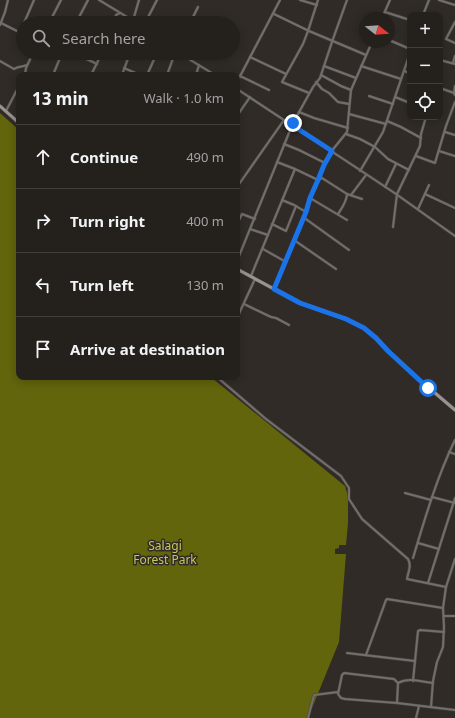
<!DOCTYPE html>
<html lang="en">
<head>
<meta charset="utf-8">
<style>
  :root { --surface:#24201c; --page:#2c2825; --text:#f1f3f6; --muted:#a3a3a3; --line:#413e3b }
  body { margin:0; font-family:"Noto Sans",sans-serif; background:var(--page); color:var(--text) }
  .controls { position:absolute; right:12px; top:12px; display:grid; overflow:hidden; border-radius:8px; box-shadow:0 2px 10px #0003 }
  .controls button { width:36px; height:36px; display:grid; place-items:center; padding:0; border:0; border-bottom:1px solid var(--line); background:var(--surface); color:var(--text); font:20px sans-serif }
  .compass { position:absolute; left:359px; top:12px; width:36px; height:36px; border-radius:50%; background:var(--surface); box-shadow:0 2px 10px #0003; rotate:107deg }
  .stop { position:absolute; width:12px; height:12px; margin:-9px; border:3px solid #1a73e8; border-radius:50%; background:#fff }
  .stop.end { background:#1a73e8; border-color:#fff; box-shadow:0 1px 4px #0008 }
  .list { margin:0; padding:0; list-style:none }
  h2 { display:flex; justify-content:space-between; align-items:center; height:52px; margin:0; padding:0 16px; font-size:17px }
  h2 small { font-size:13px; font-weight:400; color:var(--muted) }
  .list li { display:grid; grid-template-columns:26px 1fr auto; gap:12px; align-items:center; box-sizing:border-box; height:64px; padding:0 16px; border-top:1px solid var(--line) }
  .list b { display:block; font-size:15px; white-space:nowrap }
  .list em { font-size:13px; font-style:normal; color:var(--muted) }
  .icon { flex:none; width:22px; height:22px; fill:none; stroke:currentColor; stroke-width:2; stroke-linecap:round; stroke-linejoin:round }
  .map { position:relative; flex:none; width:455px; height:718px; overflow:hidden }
  .search { position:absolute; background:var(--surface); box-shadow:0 2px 10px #0003; left:16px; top:16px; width:224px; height:44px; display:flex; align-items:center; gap:10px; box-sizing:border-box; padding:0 14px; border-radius:22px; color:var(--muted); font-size:15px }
  .panel { position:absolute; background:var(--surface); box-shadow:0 2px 10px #0003; left:16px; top:72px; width:224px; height:308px; border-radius:8px }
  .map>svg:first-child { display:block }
  .forest { fill:#62650b }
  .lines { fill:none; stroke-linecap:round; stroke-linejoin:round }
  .street-casing { stroke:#4b4742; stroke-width:3 }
  .secondary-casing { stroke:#4b4742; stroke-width:4 }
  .street { stroke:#726e6d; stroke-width:2 }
  .secondary { stroke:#999392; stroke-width:3 }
  .route { stroke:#1a73e8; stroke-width:5 }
  .labels { text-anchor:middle; stroke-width:3; stroke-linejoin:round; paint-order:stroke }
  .park-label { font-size:12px; fill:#c2c85a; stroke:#302b26 }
</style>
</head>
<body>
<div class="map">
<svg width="455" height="718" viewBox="0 0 455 718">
  <rect width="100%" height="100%" fill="#302b26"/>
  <polygon class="forest" points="0,113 19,130 19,377 190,377 212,378 345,486 348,496 348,523 346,545 339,545 339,548 335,549 335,554 346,554 339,642 308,718 0,718"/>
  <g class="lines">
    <defs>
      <g id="street">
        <polyline points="99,0 137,23"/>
        <polyline points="300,0 317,5"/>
        <polyline points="439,0 455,5"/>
        <polyline points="385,12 410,20"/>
        <polyline points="274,14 309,31 366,55"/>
        <polyline points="423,15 429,0"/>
        <polyline points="129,18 134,17 139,0"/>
        <polyline points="382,18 390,0"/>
        <polyline points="455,22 446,39 455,43"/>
        <polyline points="1,23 23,34"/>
        <polyline points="24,23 34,0"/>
        <polyline points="49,23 61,0"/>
        <polyline points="76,23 88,0"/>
        <polyline points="113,23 116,15 120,13"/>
        <polyline points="145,23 157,0"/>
        <polyline points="190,23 198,7"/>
        <polyline points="0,25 5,12 8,0"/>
        <polyline points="21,32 23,26"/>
        <polyline points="389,40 410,49"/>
        <polyline points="74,53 97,64"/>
        <polyline points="179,53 215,75"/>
        <polyline points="250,57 286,74"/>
        <polyline points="440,60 455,64"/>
        <path d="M 0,61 L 14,69 C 18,66 23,67 27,65"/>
        <polyline points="453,63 455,56"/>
        <polyline points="324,66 356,78"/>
        <polyline points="361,66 401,79"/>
        <polyline points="124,68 140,75"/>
        <polyline points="404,71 410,73"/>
        <polyline points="25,75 26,68 33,53"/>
        <polyline points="53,75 62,53"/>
        <polyline points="91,75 102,53"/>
        <polyline points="122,75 130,53"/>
        <polyline points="147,75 157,53"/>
        <polyline points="167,75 175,53"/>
        <polyline points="196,75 199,65"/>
        <polyline points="321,75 341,86 351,90"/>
        <polyline points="240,76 269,90"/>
        <polyline points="237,82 280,0"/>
        <polyline points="316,82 322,89 329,93 338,102 349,104"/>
        <polyline points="440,88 454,93 455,95"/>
        <polyline points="237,89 366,174 396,194 455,236"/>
        <polyline points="309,93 282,82 303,44 308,31 318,0"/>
        <polyline points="454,93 455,86"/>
        <polyline points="369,96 393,104"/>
        <polyline points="395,97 410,103"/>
        <polyline points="6,111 19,86"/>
        <polyline points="299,112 314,118 348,128"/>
        <polyline points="349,114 386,124"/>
        <polyline points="237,116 250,97"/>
        <polyline points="387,121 401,127 421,138"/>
        <polyline points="445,132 455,135"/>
        <polyline points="346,134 360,139 375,147 388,159 409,170"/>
        <polyline points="284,144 299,150 325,163"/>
        <polyline points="439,151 455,156"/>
        <polyline points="416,156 435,163 446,126 455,102"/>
        <polyline points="277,162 295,169 318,180 322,178 347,194 362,199"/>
        <polyline points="360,171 383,132 410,53"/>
        <polyline points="237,187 284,120"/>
        <polyline points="385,187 396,164"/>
        <polyline points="425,194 455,208"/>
        <polyline points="351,195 366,175"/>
        <polyline points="310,198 347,220"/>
        <polyline points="282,200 294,205 306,212"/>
        <polyline points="418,209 429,185"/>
        <path d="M 338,214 C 342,208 347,201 347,194"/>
        <polyline points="303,217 349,250"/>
        <polyline points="237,224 242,214 255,219"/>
        <polyline points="272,224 286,231 296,206"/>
        <polyline points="393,227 397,194 420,146 421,134 426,117"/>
        <polyline points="250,229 268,235"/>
        <polyline points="294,240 336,269"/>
        <polyline points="263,249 286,262"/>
        <polyline points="237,261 293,123 313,87 320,78 333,39 347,0"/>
        <polyline points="251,276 295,169"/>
        <polyline points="274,289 306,212 310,198 324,165 330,153 347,132 351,90 372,42"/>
        <polyline points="244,304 271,317 276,318 289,325"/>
        <polyline points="237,318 255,279"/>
        <path d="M 217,377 L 266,419 L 341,476 L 349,488 L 349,499 L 362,519 L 408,559 C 412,566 408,572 407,579 L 446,587"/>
        <polyline points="449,452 455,454"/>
        <polyline points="405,493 431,500"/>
        <polyline points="432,497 455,503"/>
        <polyline points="418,543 439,549"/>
        <path d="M 413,558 C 425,518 437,477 455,440"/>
        <polyline points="428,583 455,498"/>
        <polyline points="444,616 455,616"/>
        <polyline points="347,653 415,661"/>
        <polyline points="366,655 386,600 387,599 443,608"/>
        <polyline points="413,681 418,631 420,630 444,632"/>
        <polyline points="398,683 394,679 344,673 342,675 338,694 341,698 345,699 397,703 455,710"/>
        <path d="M 397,703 L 398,683 C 409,677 422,682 433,683"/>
        <polyline points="431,707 433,681 437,662 443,647 444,627 443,608 446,587 455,559"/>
        <polyline points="308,718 314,695 338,692"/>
        <polyline points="416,718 419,706"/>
      </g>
      <g id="secondary">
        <polyline points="0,106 19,123"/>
        <polyline points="237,269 300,303 346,319 364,328 376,338 388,351 421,381 455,410"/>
      </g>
    </defs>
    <use href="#street" class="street-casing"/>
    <use href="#secondary" class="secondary-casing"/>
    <use href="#street" class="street"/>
    <use href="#secondary" class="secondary"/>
  </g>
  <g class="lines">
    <polyline class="route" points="293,123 292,125 332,151 324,165 318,180 310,198 306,212 274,289 300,303 346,319 364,328 376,338 388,351 428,388"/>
  </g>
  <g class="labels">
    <g class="park-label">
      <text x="165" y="550">Salagi<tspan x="165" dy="14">Forest Park</tspan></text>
    </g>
  </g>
</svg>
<div class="controls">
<button>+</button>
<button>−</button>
<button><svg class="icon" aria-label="locate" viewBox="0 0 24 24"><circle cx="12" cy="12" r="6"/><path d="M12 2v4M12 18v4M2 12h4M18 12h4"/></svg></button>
</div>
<svg class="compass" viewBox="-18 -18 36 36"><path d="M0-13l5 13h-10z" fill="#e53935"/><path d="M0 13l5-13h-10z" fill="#a3a3a3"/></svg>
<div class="stop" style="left:428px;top:388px"></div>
<div class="stop end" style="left:293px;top:123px"></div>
<div class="search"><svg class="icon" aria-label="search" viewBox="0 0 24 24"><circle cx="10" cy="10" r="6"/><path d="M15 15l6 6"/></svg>Search here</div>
<section class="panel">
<h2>13 min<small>Walk · 1.0 km</small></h2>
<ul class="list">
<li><svg class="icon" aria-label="ahead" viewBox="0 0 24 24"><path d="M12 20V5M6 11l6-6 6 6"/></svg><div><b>Continue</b></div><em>490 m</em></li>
<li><svg class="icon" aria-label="right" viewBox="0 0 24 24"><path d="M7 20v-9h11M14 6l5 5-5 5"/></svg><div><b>Turn right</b></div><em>400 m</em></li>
<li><svg class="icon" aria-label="left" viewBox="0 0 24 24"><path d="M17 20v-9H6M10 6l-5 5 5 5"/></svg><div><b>Turn left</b></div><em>130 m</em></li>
<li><svg class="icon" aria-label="arrive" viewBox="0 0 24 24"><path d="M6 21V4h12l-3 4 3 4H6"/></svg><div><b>Arrive at destination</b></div></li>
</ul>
</section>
</div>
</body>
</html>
